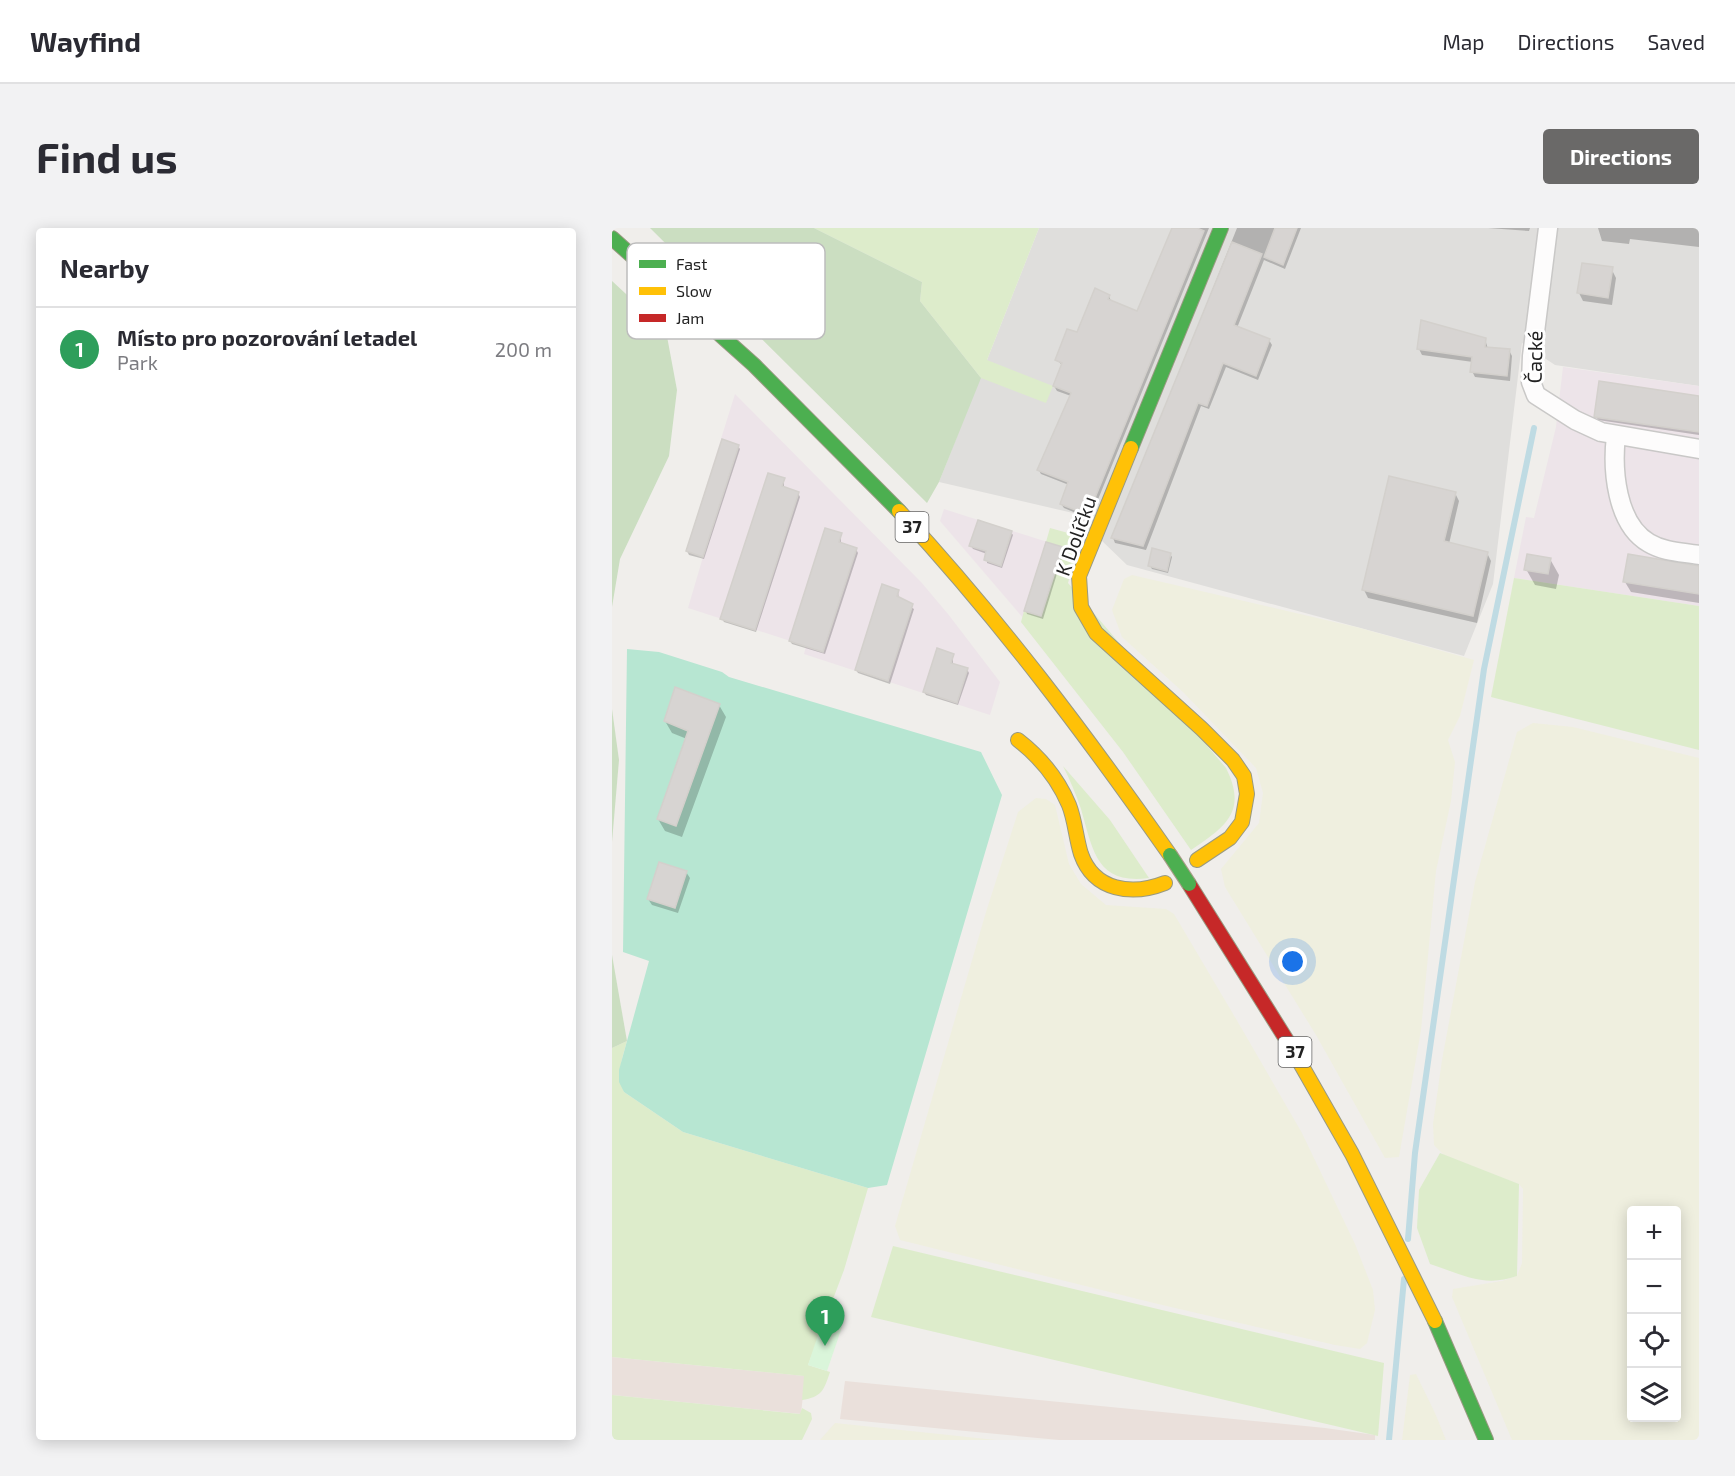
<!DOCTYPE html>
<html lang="en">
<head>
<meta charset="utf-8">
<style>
  :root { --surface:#fff; --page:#f2f2f3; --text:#2b2b33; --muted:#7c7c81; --line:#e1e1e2; --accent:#6a6968 }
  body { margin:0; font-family:"Exo 2",sans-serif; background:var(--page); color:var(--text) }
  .controls { position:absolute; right:18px; bottom:18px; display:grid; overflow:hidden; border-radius:6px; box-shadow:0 3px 15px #0003 }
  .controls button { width:54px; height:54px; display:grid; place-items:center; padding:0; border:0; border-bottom:2px solid var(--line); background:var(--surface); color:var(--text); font:30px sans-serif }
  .you { position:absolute; left:681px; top:734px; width:21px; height:21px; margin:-15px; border:4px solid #fff; border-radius:50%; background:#1a73e8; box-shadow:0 0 0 9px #1a73e833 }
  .badge { display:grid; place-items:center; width:39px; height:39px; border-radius:50%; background:var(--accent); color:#fff; font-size:20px; font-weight:700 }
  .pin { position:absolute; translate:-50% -50px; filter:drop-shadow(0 2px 3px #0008) }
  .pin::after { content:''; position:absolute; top:32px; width:21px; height:18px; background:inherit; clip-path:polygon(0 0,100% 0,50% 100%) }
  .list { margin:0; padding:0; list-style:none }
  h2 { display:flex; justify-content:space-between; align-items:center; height:78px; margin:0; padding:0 24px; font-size:26px }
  h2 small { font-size:20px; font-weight:400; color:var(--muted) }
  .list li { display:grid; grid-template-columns:39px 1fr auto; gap:18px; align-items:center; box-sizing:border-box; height:84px; padding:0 24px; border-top:2px solid var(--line) }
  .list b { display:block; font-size:22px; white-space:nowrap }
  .list p { margin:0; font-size:20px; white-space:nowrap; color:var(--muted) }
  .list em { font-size:20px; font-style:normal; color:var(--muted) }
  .icon { flex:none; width:33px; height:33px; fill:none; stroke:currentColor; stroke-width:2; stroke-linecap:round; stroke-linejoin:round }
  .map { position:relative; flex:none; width:1087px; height:1212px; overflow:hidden; border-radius:6px }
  header { display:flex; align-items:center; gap:36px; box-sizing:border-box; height:84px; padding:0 30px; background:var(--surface); border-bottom:2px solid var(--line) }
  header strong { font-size:28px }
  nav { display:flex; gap:33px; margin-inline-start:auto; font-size:21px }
  .intro { display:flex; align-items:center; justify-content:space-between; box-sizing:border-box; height:144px; padding:0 36px }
  h1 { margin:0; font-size:42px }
  .button { padding:15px 27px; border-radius:6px; background:var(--accent); color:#fff; font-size:21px; font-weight:700 }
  main { display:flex; gap:36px; padding:0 36px }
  aside { flex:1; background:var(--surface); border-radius:6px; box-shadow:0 3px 15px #0003 }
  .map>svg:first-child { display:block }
  .residential { fill:#dfdedc }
  .industrial { fill:#ede4e9 }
  .military { fill:#eae0db }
  .farmland { fill:#efefdf; fill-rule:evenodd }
  .grass { fill:#ddeccb }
  .forest { fill:#cbdec1 }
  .park { fill:#daf5da }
  .pitch { fill:#b7e6d2 }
  .shadow { fill:#0003 }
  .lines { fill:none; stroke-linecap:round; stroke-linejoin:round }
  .stream { stroke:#bfdbe3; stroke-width:6 }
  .building { fill:#d7d4d2; stroke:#d3d0cc; stroke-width:1.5 }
  .street-casing { stroke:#c9c8c7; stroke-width:21 }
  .fast-casing { stroke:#999a82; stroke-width:16 }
  .slow-casing { stroke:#999a82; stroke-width:16 }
  .jam-casing { stroke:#999a82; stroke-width:16 }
  .street { stroke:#fdfcfc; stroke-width:18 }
  .fast { stroke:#4caf50; stroke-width:14 }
  .slow { stroke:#ffc107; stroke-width:14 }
  .jam { stroke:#c62828; stroke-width:14 }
  .fast-bridge-casing { stroke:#a79c86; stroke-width:16; stroke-linecap:butt }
  .fast-bridge { stroke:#4caf50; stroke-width:14 }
  .labels { text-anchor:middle; stroke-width:6; stroke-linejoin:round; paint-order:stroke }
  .shield { fill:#fff; stroke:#646464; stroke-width:1.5 }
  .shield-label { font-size:18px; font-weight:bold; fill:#222 }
  .street-label { font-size:20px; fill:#222; stroke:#fff }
  .key { fill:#fff; stroke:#bdbdbd; stroke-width:1.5 }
  .key-label { font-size:16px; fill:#222 }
</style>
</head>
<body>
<header>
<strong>Wayfind</strong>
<nav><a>Map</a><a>Directions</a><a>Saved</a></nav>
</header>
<div class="intro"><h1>Find us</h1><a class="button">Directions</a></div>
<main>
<aside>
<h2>Nearby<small></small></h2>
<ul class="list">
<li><span class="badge" style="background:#2e9e5b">1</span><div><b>Místo pro pozorování letadel</b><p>Park</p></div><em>200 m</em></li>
</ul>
</aside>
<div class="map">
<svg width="1087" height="1212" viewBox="0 0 1087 1212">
  <rect width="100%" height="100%" fill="#f0eeeb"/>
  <polygon class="residential" points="427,0 1087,0 1087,158 943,137 910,115 881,356 852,428 515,337 461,285 327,254"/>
  <g class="industrial">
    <polygon points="951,139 1087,158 1087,378 902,350 914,289 922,290 944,199"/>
    <polygon points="123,166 309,354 336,386 388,454 378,487 192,426 194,418 76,380 91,329 74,323"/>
    <polygon points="332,281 451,319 424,405 328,293"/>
  </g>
  <g class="military">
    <polygon points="0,1129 193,1148 189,1186 0,1167"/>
    <polygon points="233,1153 713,1200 763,1207 763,1212 447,1212 228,1191"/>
  </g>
  <g class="farmland">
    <polygon points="520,347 748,400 862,432 848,488 836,512 843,534 839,573 824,643 809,802 787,929 773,930 704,807 613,659 609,641 647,595 651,565 644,540 571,464 510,409 500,382 512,351"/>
    <path d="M 921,495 L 961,499 L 1087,530 L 1087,1212 L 900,1212 L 840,1069 L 841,1061 L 890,1053 L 905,1048 L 910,1035 L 911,961 L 907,956 L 832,927 L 822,917 L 821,896 L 830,832 L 863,654 L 905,504 ZM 1020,982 L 1064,982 L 1064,1190 L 1020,1190 Z"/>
    <polygon points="424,570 434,571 443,577 457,636 469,656 494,677 554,681 562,686 627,796 690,905 743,1016 761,1062 763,1082 755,1115 748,1121 723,1117 546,1076 288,1012 283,998 374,684 406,584"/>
    <polygon points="804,1146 823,1185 834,1212 790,1212 798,1147"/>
    <polygon points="223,1195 384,1212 208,1212"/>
  </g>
  <g class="grass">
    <polygon points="202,0 427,0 375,132 441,158 434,175 369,150 308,73 310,54"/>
    <path d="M 438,300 L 467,308 L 468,312 L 456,355 L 614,540 C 636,584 613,599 579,622 L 511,524 L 409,394 L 412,383 L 429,388 L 451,319 L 434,314 Z"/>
    <polygon points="902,350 1087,378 1087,522 879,469"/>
    <path d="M 451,538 L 498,592 L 537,650 C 484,657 481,622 469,581 C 464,566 458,552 451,538 Z"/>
    <path d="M 15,813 C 10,831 4,846 12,864 L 71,904 L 256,960 L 232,1042 L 196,1137 L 218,1144 C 212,1162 210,1169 190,1172 L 192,1148 L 0,1129 L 0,820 Z"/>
    <path d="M 828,925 L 907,956 L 905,1048 C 872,1060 849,1046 818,1036 L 805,1000 L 807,962 Z"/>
    <polygon points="281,1018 772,1135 766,1208 259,1089"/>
    <polygon points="0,1167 188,1186 190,1180 199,1185 200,1191 190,1212 0,1212"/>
  </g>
  <g class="forest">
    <polygon points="38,0 202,0 310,54 308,73 369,150 327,254 315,275"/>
    <polygon points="0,53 54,103 65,162 57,228 8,331 0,379"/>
    <polygon points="0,481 7,532 0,614"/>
    <polygon points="0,727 15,813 0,820"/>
  </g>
  <polygon class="park" points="211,1092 230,1099 215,1143 196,1137"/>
  <polygon class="pitch" points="15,421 47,424 110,444 117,449 369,524 390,567 275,957 256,960 71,904 12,864 7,854 7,842 37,733 11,724"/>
  <g class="shadow">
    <polygon points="561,0 597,0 478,291 452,280 449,276 457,257 429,246 426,241 459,168 445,163 442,158 451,138 444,131 497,68 499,73 526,85"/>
    <polygon points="625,0 689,0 673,41 652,32 625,100 657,112 660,117 646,152 614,139 597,181 589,178 534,322 503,315 501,310"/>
    <polygon points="876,0 918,0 917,3"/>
    <polygon points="986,0 1087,0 1087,19 1018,11 1017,16 990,13"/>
    <polygon points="1000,42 1004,50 1000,77 971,73 967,65"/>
    <polygon points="873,111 876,121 897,122 900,128 898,153 863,149 860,143 861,134 810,127 807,121"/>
    <polygon points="988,155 1087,169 1087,207 986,192 984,188"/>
    <polygon points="126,218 128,221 92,331 77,327 75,323"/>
    <polygon points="172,251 172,261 186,265 188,269 144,404 112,394 110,391"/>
    <polygon points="843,265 847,273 837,316 875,325 879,333 865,395 756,370 752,362"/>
    <polygon points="399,304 401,307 390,340 375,335 375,326 361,321 359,318"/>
    <polygon points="229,307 229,317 244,321 246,325 213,426 180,416 178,413"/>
    <polygon points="450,320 452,323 431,391 415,386 414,383"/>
    <polygon points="558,326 560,329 556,345 540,341 538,338"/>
    <polygon points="1017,327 1087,339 1087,375 1019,364 1013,354"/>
    <polygon points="938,331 947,347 944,361 923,357 914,341"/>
    <polygon points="286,363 287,371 302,381 278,456 246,445 244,442"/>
    <polygon points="341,427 341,437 355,441 357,445 346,477 314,467 312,464"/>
    <polygon points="107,477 114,489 70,609 53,603 46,591 75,511 60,505 53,493"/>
    <polygon points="74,644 78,650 66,685 40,677 36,671"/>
  </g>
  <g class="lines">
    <g class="stream">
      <polyline points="796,1011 803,925 872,441 922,200"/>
      <polyline points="777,1212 792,1051"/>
    </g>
  </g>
  <g class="building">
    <polygon points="560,0 585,0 592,3 476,287 448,276 456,254 425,242 459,165 441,158 450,135 443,132 455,101 465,104 483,60 498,67 496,71 525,83"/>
    <polygon points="663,0 685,0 671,37 652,29"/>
    <polygon points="620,14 650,26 622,97 658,111 644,148 611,135 595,178 586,175 531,318 499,310"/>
    <polygon points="970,35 1001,39 996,70 965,65"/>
    <polygon points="809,92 874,110 873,119 898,121 895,148 858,144 860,129 805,121"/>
    <polygon points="987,153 1087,168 1087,204 982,189"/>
    <polygon points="110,211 127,217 91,329 74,323"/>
    <polygon points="156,245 173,250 170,258 187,264 143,402 108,391"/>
    <polygon points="777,248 844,264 832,313 876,324 861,388 750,362"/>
    <polygon points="366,292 400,303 389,338 372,332 374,323 357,318"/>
    <polygon points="213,300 230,305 227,314 245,320 211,424 177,413"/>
    <polygon points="434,314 451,319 429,388 412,383"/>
    <polygon points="540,320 559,325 555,343 536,338"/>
    <polygon points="915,326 939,330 936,346 912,342"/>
    <polygon points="1016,326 1087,338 1087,366 1011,354"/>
    <polygon points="270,356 287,362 285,368 301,376 276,453 243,442"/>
    <polygon points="325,420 342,426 339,435 356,440 345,475 311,464"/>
    <polygon points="63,459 108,476 64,598 45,591 76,503 52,493"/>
    <polygon points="47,634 75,643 63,680 35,671"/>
  </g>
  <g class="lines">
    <defs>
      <g id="street">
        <polyline points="936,0 920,128 919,154 924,167 963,192 989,204 1087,221"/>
        <path d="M 1004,208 C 1000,241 1004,296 1037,315 C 1052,324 1070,324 1087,327"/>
      </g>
      <g id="fast">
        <polyline points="0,10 142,137 287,283"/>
        <polyline points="519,220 609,0"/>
        <polyline points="823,1093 874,1212"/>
      </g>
      <g id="slow">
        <polyline points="519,220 467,348 469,379 484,405 590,501 621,532 632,548 635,566 630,594 618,610 585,632"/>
        <path d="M 287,283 C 387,391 474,507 558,627"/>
        <path d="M 406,512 C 428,529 446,551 457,577 C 463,592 464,610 469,626 C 482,663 520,668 553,655"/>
        <polyline points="679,819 740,926 823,1093"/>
      </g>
      <polyline id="jam" points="577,656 679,819"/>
    </defs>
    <use href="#street" class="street-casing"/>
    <use href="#fast" class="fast-casing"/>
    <use href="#slow" class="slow-casing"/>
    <use href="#jam" class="jam-casing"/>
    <use href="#street" class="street"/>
    <use href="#fast" class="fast"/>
    <use href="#slow" class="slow"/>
    <use href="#jam" class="jam"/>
    <defs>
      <polyline id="fast-bridge" points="558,627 577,656"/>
    </defs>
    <use href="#fast-bridge" class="fast-bridge-casing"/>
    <use href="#fast-bridge" class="fast-bridge"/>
  </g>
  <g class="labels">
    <g class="shield">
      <rect x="283.5" y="284" width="33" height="30" rx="4.5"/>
      <rect x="666.5" y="809" width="33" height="30" rx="4.5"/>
    </g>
    <g class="shield-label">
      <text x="300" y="305">37</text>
      <text x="683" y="830">37</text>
    </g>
    <g class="street-label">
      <text transform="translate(923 129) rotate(-89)" y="7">Čacké</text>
      <text transform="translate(464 308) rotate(-70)" y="7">K Dolíčku</text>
    </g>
  </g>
  <rect x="15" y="15" width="198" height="96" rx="9" class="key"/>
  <rect x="27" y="32" width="27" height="8" fill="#4caf50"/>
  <rect x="27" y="59" width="27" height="8" fill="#ffc107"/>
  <rect x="27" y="86" width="27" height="8" fill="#c62828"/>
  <g class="key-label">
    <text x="64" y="42">Fast</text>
    <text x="64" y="69">Slow</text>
    <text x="64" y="96">Jam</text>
  </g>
</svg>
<div class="controls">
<button>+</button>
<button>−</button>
<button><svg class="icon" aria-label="locate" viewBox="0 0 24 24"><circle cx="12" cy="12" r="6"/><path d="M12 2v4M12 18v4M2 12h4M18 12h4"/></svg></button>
<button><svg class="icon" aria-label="layers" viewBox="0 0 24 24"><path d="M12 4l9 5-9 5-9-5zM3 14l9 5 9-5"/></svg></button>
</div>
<div class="you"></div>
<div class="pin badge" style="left:213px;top:1118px;background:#2e9e5b">1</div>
</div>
</main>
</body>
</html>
